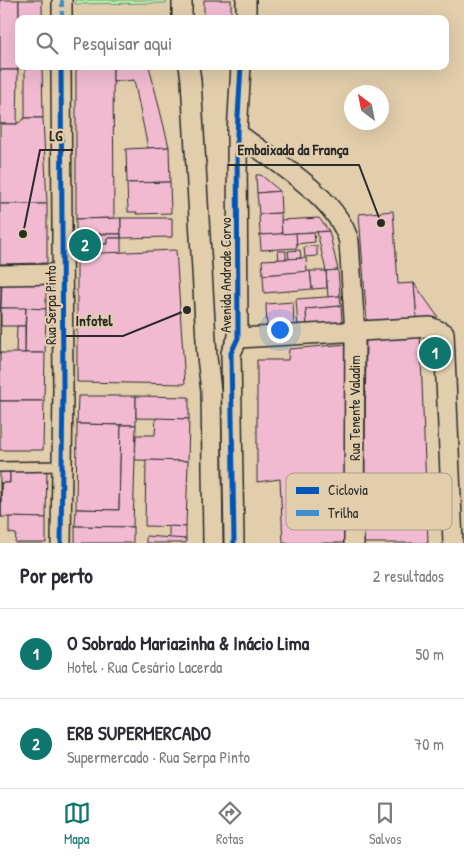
<!DOCTYPE html>
<html lang="pt">
<head>
<meta charset="utf-8">
<style>
  :root { --surface:#fff; --page:#f2f2f3; --text:#2b2b33; --muted:#7c7c81; --line:#e1e1e2; --accent:#0f766e }
  body { margin:0; font-family:"Patrick Hand",sans-serif; background:var(--page); color:var(--text) }
  .compass { position:absolute; left:344px; top:85px; width:45px; height:45px; border-radius:50%; background:var(--surface); box-shadow:0 5px 20px #0002; rotate:328deg }
  .you { position:absolute; left:279px; top:329px; width:18px; height:18px; margin:-12px; border:4px solid #fff; border-radius:50%; background:#1a73e8; box-shadow:0 0 0 8px #1a73e833 }
  .badge { display:grid; place-items:center; width:32px; height:32px; border-radius:50%; background:var(--accent); color:#fff; font-size:16px; font-weight:700 }
  .pin { position:absolute; translate:-50% -50%; border:2px solid #fff; box-shadow:0 1px 5px #0006 }
  .list { margin:0; padding:0; list-style:none }
  h2 { display:flex; justify-content:space-between; align-items:center; height:65px; margin:0; padding:0 20px; font-size:21px }
  h2 small { font-size:16px; font-weight:400; color:var(--muted) }
  .list li { display:grid; grid-template-columns:32px 1fr auto; gap:15px; align-items:center; box-sizing:border-box; height:90px; padding:0 20px; border-top:1px solid var(--line) }
  .list b { display:block; font-size:19px; white-space:nowrap }
  .list p { margin:0; font-size:16px; white-space:nowrap; color:var(--muted) }
  .list em { font-size:16px; font-style:normal; color:var(--muted) }
  .icon { flex:none; width:28px; height:28px; fill:none; stroke:currentColor; stroke-width:2; stroke-linecap:round; stroke-linejoin:round }
  .map { position:relative; flex:none; width:464px; height:543px; overflow:hidden }
  .search { position:absolute; background:var(--surface); box-shadow:0 5px 20px #0002; left:15px; right:15px; top:15px; height:55px; display:flex; align-items:center; gap:12px; box-sizing:border-box; padding:0 18px; border-radius:10px; color:var(--muted); font-size:19px }
  .sheet { height:245px; background:var(--surface) }
  nav { display:flex; justify-content:space-around; align-items:center; box-sizing:border-box; height:70px; border-top:1px solid var(--line); background:var(--surface); font-size:14px; color:var(--muted) }
  nav a { display:grid; justify-items:center; gap:2px }
  nav .on { color:var(--accent) }
  .map>svg:first-child { display:block }
  .park { fill:url(#park-tufts); stroke:#708e6f }
  .building { fill:#f1bad1; stroke:#2b2b2b }
  .lines { fill:none; stroke-linecap:round; stroke-linejoin:round }
  .lane-casing { stroke:#2b2b2b; stroke-width:12 }
  .street-casing { stroke:#2b2b2b; stroke-width:22 }
  .lane { stroke:#e2ceac; stroke-width:9 }
  .street { stroke:#e2ceac; stroke-width:19 }
  .quiet { stroke:#3b90cd; stroke-width:4; stroke-dasharray:8 4; stroke-linecap:butt }
  .cycleway-casing { stroke:#e2ceac; stroke-width:8 }
  .cycleway { stroke:#0057b8; stroke-width:5 }
  .labels { text-anchor:middle; stroke-width:4.5; stroke-linejoin:round; paint-order:stroke }
  .street-label { font-size:14px; fill:#2b2b2b; stroke:#e2ceac }
  .key { fill:#e2ceac; stroke:#ab9d85; stroke-width:1 }
  .key-label { font-size:14px; fill:#2b2b2b }
  .leader { fill:none; stroke:#2b2b2b; stroke-width:2 }
  .callout-dot { fill:#2b2b2b; stroke:#e2ceac; stroke-width:2 }
  .callout-label { font-size:15px; text-anchor:middle; font-weight:bold; fill:#2b2b2b; stroke:#e2ceac; stroke-width:4.5; stroke-linejoin:round; paint-order:stroke }
</style>
</head>
<body>
<div class="map">
<svg width="464" height="543" viewBox="0 0 464 543">
  <defs>
    <pattern id="park-tufts" width="24" height="20" patternUnits="userSpaceOnUse" patternTransform="scale(1.25)"><rect width="24" height="20" fill="#b6f0b3"/><path d="M3 7l-1-3M5 7V3M7 7l1-3M15 17l-1-3M17 17v-4M19 17l1-3" fill="none" stroke="#9dce9a"/></pattern>
  </defs>
  <rect width="100%" height="100%" fill="#e2ceac"/>
  <filter id="ink" filterUnits="userSpaceOnUse"><feTurbulence type="fractalNoise" baseFrequency=".02" numOctaves="2"/><feDisplacementMap in="SourceGraphic" scale="10" xChannelSelector="R" yChannelSelector="G"/><feConvolveMatrix kernelMatrix="1 2 1 2 8 2 1 2 1" color-interpolation-filters="sRGB"/></filter>
  <g filter="url(#ink)">
    <polygon class="park" points="75,0 166,0 166,3 75,4"/>
    <g class="building">
      <polygon points="0,0 19,0 19,16 42,16 42,19 19,19 18,70 0,70"/>
      <rect x="19" y="0" width="23" height="16"/>
      <rect x="204" y="0" width="27" height="18"/>
      <polygon points="25,66 42,66 43,118 25,118"/>
      <polygon points="76,66 113,66 114,218 76,219"/>
      <polygon points="113,66 149,66 169,147 148,148 134,80 113,82"/>
      <polygon points="0,70 18,70 17,124 0,124"/>
      <polygon points="25,118 43,118 47,204 0,204 0,124 17,124"/>
      <polygon points="169,147 170,182 127,183 126,149"/>
      <polygon points="256,175 261,175 280,191 257,193"/>
      <polygon points="170,182 171,213 136,214 137,212 128,212 127,183"/>
      <polygon points="280,191 281,213 259,214 257,193"/>
      <polygon points="0,204 47,204 47,263 0,264"/>
      <polygon points="393,211 398,284 414,283 417,319 367,323 359,214"/>
      <polygon points="281,213 282,234 260,235 259,214"/>
      <polygon points="121,218 121,234 76,234 76,219"/>
      <polygon points="121,218 172,218 172,237 121,238"/>
      <polygon points="319,218 329,231 282,234 281,220"/>
      <polygon points="329,231 338,270 326,271 317,232"/>
      <polygon points="314,232 315,242 296,244 296,233"/>
      <polygon points="296,233 297,248 261,250 260,235"/>
      <polygon points="76,234 121,234 121,238 107,238 107,244 94,244 94,254 77,254"/>
      <polygon points="107,238 121,238 121,253 94,254 94,244 107,244"/>
      <polygon points="317,246 317,256 305,257 304,247"/>
      <polygon points="176,250 185,384 77,382 77,254"/>
      <polygon points="300,250 301,258 289,259 288,251"/>
      <polygon points="278,251 286,251 286,259 279,260"/>
      <polygon points="306,258 307,272 263,275 262,260"/>
      <polygon points="338,270 340,296 328,297 326,271"/>
      <polygon points="310,271 326,271 327,288 312,289"/>
      <polygon points="310,271 312,289 264,293 263,275"/>
      <polygon points="0,282 2,282 1,308 0,308"/>
      <polygon points="2,282 46,283 46,309 1,308"/>
      <polygon points="414,283 438,317 417,319"/>
      <polygon points="340,296 341,306 306,309 307,327 298,327 296,299"/>
      <polygon points="293,302 294,328 267,330 266,304"/>
      <polygon points="341,306 342,324 307,327 306,309"/>
      <polygon points="0,308 1,308 0,353"/>
      <polygon points="1,308 26,308 25,326 1,326"/>
      <polygon points="26,308 46,309 45,353 25,353"/>
      <polygon points="17,326 25,326 25,353 16,353"/>
      <polygon points="420,330 428,543 364,543 366,335"/>
      <polygon points="348,344 353,543 283,543 280,479 257,482 257,360 288,360 289,349"/>
      <polygon points="0,353 45,353 44,401 0,401"/>
      <polygon points="78,396 136,396 136,425 77,424"/>
      <polygon points="136,396 189,397 189,419 136,418"/>
      <polygon points="0,401 44,401 43,450 0,450"/>
      <polygon points="156,418 189,419 188,461 135,460 136,435 155,435"/>
      <polygon points="77,424 121,425 119,510 76,509"/>
      <polygon points="121,425 136,425 133,527 75,526 76,509 119,510"/>
      <polygon points="146,460 188,461 186,527 145,526"/>
      <rect x="0" y="468" width="10" height="15"/>
      <polygon points="10,468 47,469 46,518 1,517 1,483 10,483"/>
      <rect x="0" y="483" width="1" height="34"/>
      <polygon points="9,517 46,518 46,543 15,543 16,534 9,533"/>
      <polygon points="75,526 133,527 133,543 75,543"/>
      <polygon points="169,526 186,527 186,539 169,539"/>
      <polygon points="146,536 186,539 186,543 146,543"/>
    </g>
    <g class="lines">
      <defs>
        <polyline id="lane" points="0,467 62,466"/>
        <g id="street">
          <polyline points="182,0 182,19"/>
          <polyline points="62,19 62,0"/>
          <polyline points="246,19 246,0"/>
          <polyline points="189,66 191,80 207,357 211,391 213,543"/>
          <path d="M 237,133 C 272,160 338,197 349,242 L 355,333 L 354,543"/>
          <polyline points="0,275 62,274"/>
          <polyline points="238,338 430,327 444,333 453,543"/>
          <polyline points="61,543 63,388 61,66"/>
          <polyline points="234,543 231,353 238,338 237,133 241,66"/>
        </g>
      </defs>
      <use href="#lane" class="lane-casing"/>
      <use href="#street" class="street-casing"/>
      <use href="#lane" class="lane"/>
      <use href="#street" class="street"/>
      <polyline class="quiet" points="62,19 62,0"/>
      <defs>
        <g id="cycleway">
          <polyline points="61,543 63,388 61,66"/>
          <polyline points="234,543 231,353 238,338 237,133 241,66"/>
        </g>
      </defs>
      <use href="#cycleway" class="cycleway-casing"/>
      <use href="#cycleway" class="cycleway"/>
    </g>
  </g>
  <g class="labels">
    <g class="street-label">
      <text transform="translate(226 275) rotate(-90)" y="5">Avenida Andrade Corvo</text>
      <text transform="translate(51 305) rotate(-90)" y="5">Rua Serpa Pinto</text>
      <text transform="translate(355 408) rotate(-90)" y="5">Rua Tenente Valadim</text>
    </g>
  </g>
  <rect x="286" y="473" width="166" height="57" rx="8" class="key"/>
  <rect x="296" y="487" width="23" height="7" fill="#0057b8"/>
  <rect x="296" y="510" width="23" height="6" fill="#3b90cd"/>
  <g class="key-label">
    <text x="328" y="495">Ciclovia</text>
    <text x="328" y="518">Trilha</text>
  </g>
  <path class="leader" d="M23 234L40 150H73M381 223L359 165H228M187 310L123 336H66"/>
  <g class="callout-dot">
    <circle cx="23" cy="234" r="5"/>
    <circle cx="381" cy="223" r="5"/>
    <circle cx="187" cy="310" r="5"/>
  </g>
  <g class="callout-label">
    <text x="56" y="141">LG</text>
    <text x="293" y="155">Embaixada da França</text>
    <text x="94" y="326">Infotel</text>
  </g>
</svg>
<svg class="compass" viewBox="-18 -18 36 36"><path d="M0-13l5 13h-10z" fill="#e53935"/><path d="M0 13l5-13h-10z" fill="#7c7c81"/></svg>
<div class="you"></div>
<div class="pin badge" style="left:435px;top:353px">1</div>
<div class="pin badge" style="left:85px;top:245px">2</div>
<div class="search"><svg class="icon" aria-label="search" viewBox="0 0 24 24"><circle cx="10" cy="10" r="6"/><path d="M15 15l6 6"/></svg>Pesquisar aqui</div>
</div>
<section class="sheet">
<h2>Por perto<small>2 resultados</small></h2>
<ul class="list">
<li><span class="badge">1</span><div><b>O Sobrado Mariazinha &amp; Inácio Lima</b><p>Hotel · Rua Cesário Lacerda</p></div><em>50 m</em></li>
<li><span class="badge">2</span><div><b>ERB SUPERMERCADO</b><p>Supermercado · Rua Serpa Pinto</p></div><em>70 m</em></li>
</ul>
</section>
<nav>
<a class="on"><svg class="icon" aria-label="map" viewBox="0 0 24 24"><path d="M3 6l6-2 6 2 6-2v14l-6 2-6-2-6 2zM9 4v14M15 6v14"/></svg>Mapa</a>
<a><svg class="icon" aria-label="directions" viewBox="0 0 24 24"><path d="M12 3l9 9-9 9-9-9zM9 14v-3h6M13 9l2 2-2 2"/></svg>Rotas</a>
<a><svg class="icon" aria-label="saved" viewBox="0 0 24 24"><path d="M7 4h10v16l-5-4-5 4z"/></svg>Salvos</a>
</nav>
</body>
</html>
